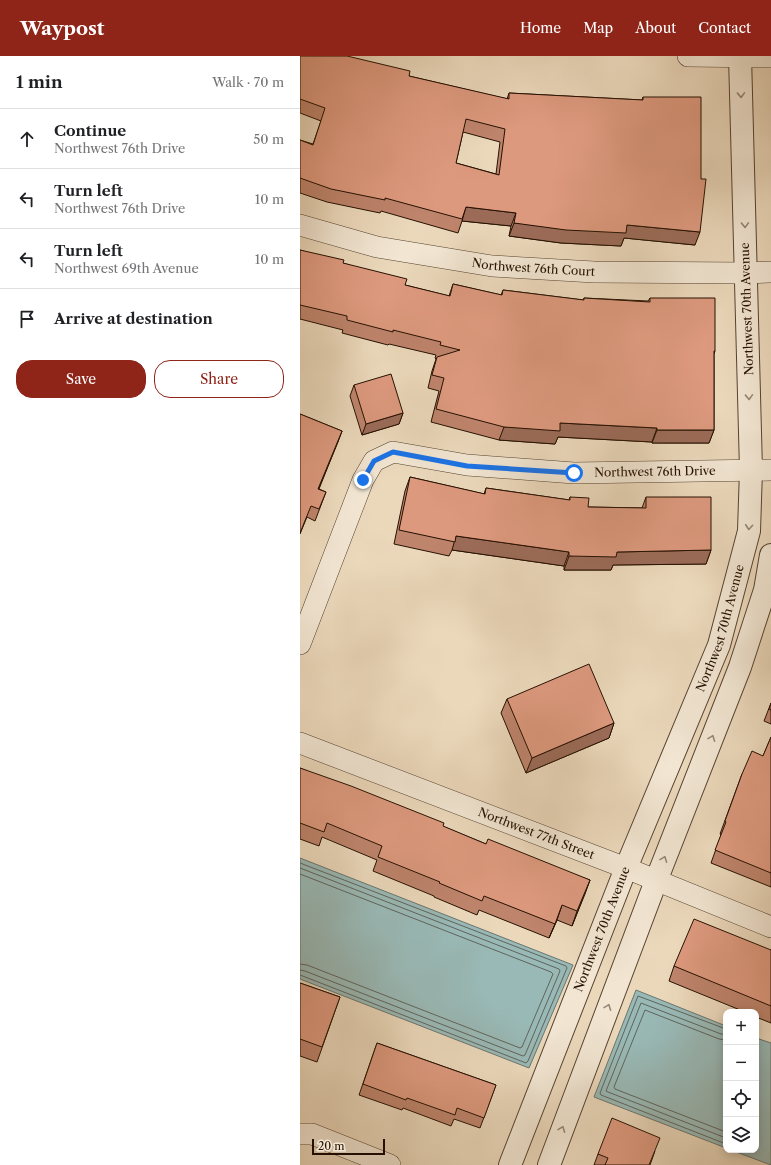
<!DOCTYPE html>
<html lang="en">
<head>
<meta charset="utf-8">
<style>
  :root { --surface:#fff; --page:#f2f2f2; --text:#202124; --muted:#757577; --line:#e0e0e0; --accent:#8f2418 }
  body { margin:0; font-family:"Libre Caslon Text",serif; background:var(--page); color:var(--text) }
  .controls { position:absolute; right:12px; bottom:12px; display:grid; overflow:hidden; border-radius:8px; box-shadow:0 2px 10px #0003 }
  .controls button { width:36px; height:36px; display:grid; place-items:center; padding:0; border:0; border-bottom:1px solid var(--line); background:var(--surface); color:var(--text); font:20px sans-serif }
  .scale { position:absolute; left:12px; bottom:10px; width:73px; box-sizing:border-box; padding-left:4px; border:2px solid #251001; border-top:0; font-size:11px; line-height:14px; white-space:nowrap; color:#251001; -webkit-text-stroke:3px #f2e6d3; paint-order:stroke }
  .stop { position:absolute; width:12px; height:12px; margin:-9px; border:3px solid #1a73e8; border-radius:50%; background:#fff }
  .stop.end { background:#1a73e8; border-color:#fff; box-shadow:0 1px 4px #0008 }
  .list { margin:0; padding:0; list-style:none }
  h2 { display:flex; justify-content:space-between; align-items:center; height:52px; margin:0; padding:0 16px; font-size:17px }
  h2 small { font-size:13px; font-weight:400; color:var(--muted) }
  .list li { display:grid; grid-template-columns:26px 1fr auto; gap:12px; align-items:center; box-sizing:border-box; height:60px; padding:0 16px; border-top:1px solid var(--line) }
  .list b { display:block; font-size:15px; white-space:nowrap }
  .list p { margin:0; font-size:13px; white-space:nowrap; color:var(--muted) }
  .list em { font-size:13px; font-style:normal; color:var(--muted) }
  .actions { display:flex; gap:8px; padding:12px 16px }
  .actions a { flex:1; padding:9px 0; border:1px solid var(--accent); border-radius:16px; text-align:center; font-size:14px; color:var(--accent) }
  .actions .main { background:var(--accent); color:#fff }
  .icon { flex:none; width:22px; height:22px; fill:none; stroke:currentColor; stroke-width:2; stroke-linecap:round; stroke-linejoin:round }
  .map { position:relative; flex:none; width:471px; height:1109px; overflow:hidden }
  header { display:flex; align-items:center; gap:24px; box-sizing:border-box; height:56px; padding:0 20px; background:var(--accent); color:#fff }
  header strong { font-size:19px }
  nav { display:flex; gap:22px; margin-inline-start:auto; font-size:14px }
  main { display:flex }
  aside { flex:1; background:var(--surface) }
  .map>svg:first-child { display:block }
  .water { fill:#99b9b6; stroke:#6b756e }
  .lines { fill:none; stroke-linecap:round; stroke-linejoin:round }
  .shore { stroke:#5f645c; stroke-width:1 }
  .minor-casing { stroke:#564230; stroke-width:22 }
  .tertiary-casing { stroke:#564230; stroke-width:24 }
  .minor { stroke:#f2e6d3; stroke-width:21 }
  .tertiary { stroke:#f2e6d3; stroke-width:22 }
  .wall { fill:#be846c; stroke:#251001; fill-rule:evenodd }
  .shaded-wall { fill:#9b6b58; stroke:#251001 }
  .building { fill:#dd997e; stroke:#251001; fill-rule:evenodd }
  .oneway { stroke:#968674 }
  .route { stroke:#1a73e8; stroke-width:5 }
  .labels { text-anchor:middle; stroke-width:3; stroke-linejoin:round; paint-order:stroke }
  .street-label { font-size:12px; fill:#251001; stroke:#f2e6d3 }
</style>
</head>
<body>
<header>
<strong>Waypost</strong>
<nav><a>Home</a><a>Map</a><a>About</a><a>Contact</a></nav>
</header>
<main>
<aside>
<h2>1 min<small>Walk · 70 m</small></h2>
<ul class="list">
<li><svg class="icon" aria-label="ahead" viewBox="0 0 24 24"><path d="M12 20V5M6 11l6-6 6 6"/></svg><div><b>Continue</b><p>Northwest 76th Drive</p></div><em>50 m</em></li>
<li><svg class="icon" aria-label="left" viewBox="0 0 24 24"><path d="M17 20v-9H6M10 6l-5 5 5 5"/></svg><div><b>Turn left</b><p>Northwest 76th Drive</p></div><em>10 m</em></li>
<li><svg class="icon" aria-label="left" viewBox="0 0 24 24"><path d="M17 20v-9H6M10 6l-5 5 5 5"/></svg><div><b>Turn left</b><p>Northwest 69th Avenue</p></div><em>10 m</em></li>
<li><svg class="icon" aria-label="arrive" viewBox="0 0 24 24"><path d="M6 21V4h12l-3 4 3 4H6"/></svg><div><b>Arrive at destination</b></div></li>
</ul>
<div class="actions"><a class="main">Save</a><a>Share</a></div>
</aside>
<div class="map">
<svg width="471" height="1109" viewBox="0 0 471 1109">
  <rect width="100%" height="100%" fill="#ebd8bb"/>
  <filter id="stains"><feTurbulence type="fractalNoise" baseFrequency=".005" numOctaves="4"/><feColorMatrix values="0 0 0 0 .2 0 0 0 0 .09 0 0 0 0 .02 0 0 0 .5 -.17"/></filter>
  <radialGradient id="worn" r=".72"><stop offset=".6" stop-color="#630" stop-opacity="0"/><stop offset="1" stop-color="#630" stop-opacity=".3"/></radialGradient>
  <g class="water">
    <polygon points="0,802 273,909 229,1012 0,923"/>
    <polygon points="336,934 426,970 426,1092 294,1041"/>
    <polygon points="456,982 471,987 471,1109 431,1094 456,1094"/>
  </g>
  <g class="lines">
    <g class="shore">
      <polyline points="0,807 266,910 267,912 228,1005 226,1007 0,919"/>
      <polyline points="0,812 259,913 260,915 225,999 223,1000 5,915 0,914"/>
      <polyline points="0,818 251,916 253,918 222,991 220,992 7,909 0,908"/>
      <polyline points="426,973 338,940 300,1037 301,1039 426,1088"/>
      <polyline points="426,978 421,978 341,947 306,1035 308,1036 426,1082"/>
      <polyline points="426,984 419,983 345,954 314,1031 315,1033 426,1076"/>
    </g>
    <defs>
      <g id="minor">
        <polyline points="388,0 471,1"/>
        <path id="s1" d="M 0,169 L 77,191 L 192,210 L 294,216 L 446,217 L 471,216"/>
        <path id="s2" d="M 0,588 L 63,424 L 74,405 L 93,396 L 167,409 L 274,417 L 471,414"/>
        <path id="s3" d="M 0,687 L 326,812 L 471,871"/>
        <polyline points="0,1078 12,1078 90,1109"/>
      </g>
      <g id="tertiary">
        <path id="s4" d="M 210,1109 L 326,812 L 419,589 L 449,475 L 451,414 L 440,0"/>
        <polyline points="249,1109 356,825 440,611 465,534 471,499"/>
      </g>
    </defs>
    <use href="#minor" class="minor-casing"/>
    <use href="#tertiary" class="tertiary-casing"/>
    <use href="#minor" class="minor"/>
    <use href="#tertiary" class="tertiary"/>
  </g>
  <g class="wall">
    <path d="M 0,0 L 109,20 L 207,43 L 209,37 L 342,44 L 343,41 L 395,189 L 324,182 L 321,190 L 261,187 L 209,180 L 211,170 L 162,165 L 158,177 L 81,155 L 80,157 L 27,146 L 0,137 L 0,84 L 13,88 L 21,65 L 0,57 ZM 163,76 L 200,86 L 196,118 L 156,107 Z"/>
    <polygon points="0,194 43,207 105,229 149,240 153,228 201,239 203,234 283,244 284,242 348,245 350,242 415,295 414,298 414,374 409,387 352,387 352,386 258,381 255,388 199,384 131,366 139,335 128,332 132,315 136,303 135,302 136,299 89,288 88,289 42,277 43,274 0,263"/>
    <polygon points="54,329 103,357 99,368 62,379 50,340"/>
    <polygon points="0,358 42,375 19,433 26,436 15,465 7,461 0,478"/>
    <polygon points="110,421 184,438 186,432 269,444 270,441 288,451 342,452 346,441 411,494 406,508 313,509 311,514 264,514 264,510 152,494 149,500 94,488 105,435"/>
    <polygon points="207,643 314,667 309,682 226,717 201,657"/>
    <polygon points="471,647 471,668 464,665"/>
    <polygon points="471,681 471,831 411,807 421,779 420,778 442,718 463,700"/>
    <polygon points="0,712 186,788 290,824 272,870 257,864 249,882 179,854 177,859 134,841 134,840 73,815 77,804 22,781 19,790 0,783"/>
    <polygon points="471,894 471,967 456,961 456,956 445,956 369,925 374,910"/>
    <polygon points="0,927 40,941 17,1006 0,1000"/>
    <polygon points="77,987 196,1029 180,1072 154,1063 151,1070 103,1052 102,1054 59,1039"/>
    <polygon points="355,1095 350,1109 294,1109 298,1098"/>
  </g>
  <g class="shaded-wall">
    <polygon points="166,151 216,157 211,170 162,165"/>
    <polygon points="214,167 327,169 400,176 395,189 324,182 321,190 261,187 209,180"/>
    <polygon points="103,357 99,368 62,379 66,368"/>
    <polygon points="260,367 357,372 352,386 258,381 255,388 199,384 204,371"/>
    <polygon points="357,374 414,374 409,387 352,387"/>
    <polygon points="42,375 38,386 14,444 18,433"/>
    <polygon points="156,480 269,496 264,510 152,494"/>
    <polygon points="411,494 406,508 313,509 311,514 264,514 269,500 317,496"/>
    <polygon points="314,667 309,682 226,717 232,702"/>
    <polygon points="290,824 285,838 272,870 277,855"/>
    <polygon points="262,849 257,864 249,882 255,868"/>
  </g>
  <g class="building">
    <path d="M 0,0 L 47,0 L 110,15 L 109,20 L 209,43 L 209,37 L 343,44 L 343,41 L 401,41 L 401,123 L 406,123 L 400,176 L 327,169 L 326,177 L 266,174 L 214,167 L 216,157 L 166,151 L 162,163 L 85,142 L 85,144 L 31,133 L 0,122 L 0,84 L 13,89 L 25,52 L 0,43 ZM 166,63 L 205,73 L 199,119 L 156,107 Z"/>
    <polygon points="0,194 44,204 43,207 107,223 105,229 150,240 153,228 202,239 203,234 284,244 284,242 350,246 350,242 415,242 415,295 414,295 414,374 357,374 357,372 260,367 260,375 204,371 136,353 144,322 132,319 137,301 160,294 140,289 141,286 93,274 93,276 47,264 47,260 0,249"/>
    <polygon points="91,318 103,357 66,368 54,329"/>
    <polygon points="0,358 42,375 18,433 26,436 19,453 11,450 0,477"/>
    <polygon points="110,421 185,438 186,432 270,444 270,441 289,442 288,451 346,452 346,441 411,441 411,494 317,496 316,501 269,500 269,496 156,480 155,486 99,474"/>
    <polygon points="289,608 314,667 232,702 207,643"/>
    <polygon points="471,647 471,654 469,653"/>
    <polygon points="471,681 471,817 415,794 426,766 425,765 442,718 452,695 463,700"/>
    <polygon points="0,712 51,730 144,767 143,770 186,788 188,783 290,824 277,855 262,849 255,868 184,840 182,845 139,827 140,826 78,801 82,790 27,767 24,776 0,767"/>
    <polygon points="394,863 471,894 471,950 374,910"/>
    <polygon points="0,927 40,941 22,991 0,983"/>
    <polygon points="77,987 196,1029 184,1062 157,1052 155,1059 107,1042 106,1044 63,1028"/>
    <polygon points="312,1062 360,1082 349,1109 305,1109 308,1102 298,1098"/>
  </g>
  <defs><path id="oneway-chevron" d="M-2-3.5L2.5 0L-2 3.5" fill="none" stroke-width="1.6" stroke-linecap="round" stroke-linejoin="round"/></defs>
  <g class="oneway">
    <use href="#oneway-chevron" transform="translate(441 39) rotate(88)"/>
    <use href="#oneway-chevron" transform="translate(445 169) rotate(88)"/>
    <use href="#oneway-chevron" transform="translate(449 341) rotate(88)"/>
    <use href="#oneway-chevron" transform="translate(449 471) rotate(95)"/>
    <use href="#oneway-chevron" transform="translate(412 682) rotate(-69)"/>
    <use href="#oneway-chevron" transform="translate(364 803) rotate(-69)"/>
    <use href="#oneway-chevron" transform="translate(308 951) rotate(-69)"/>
    <use href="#oneway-chevron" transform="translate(262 1073) rotate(-69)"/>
  </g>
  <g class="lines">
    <polyline class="route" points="63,424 74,405 93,396 167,410 274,417"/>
  </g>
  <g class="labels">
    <g class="street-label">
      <text dy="4" stroke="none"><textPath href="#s1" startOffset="238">Northwest 76th Court</textPath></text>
      <text transform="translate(447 253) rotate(-92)" y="4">Northwest 70th Avenue</text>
      <text dy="4" stroke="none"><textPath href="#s2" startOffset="482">Northwest 76th Drive</textPath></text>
      <text dy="4" stroke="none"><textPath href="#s4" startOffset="577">Northwest 70th Avenue</textPath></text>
      <text dy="4" stroke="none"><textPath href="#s3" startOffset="253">Northwest 77th Street</textPath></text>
      <text dy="4" stroke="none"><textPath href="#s4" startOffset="253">Northwest 70th Avenue</textPath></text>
    </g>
  </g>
  <rect width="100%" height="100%" filter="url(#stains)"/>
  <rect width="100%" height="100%" fill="url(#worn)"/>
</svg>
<div class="controls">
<button>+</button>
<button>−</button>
<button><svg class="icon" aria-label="locate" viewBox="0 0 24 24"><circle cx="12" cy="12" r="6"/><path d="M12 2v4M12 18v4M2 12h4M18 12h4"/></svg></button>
<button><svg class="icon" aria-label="layers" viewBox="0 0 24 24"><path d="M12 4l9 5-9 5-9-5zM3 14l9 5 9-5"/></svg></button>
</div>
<div class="scale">20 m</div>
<div class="stop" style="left:274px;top:417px"></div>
<div class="stop end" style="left:63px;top:424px"></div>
</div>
</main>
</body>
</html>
